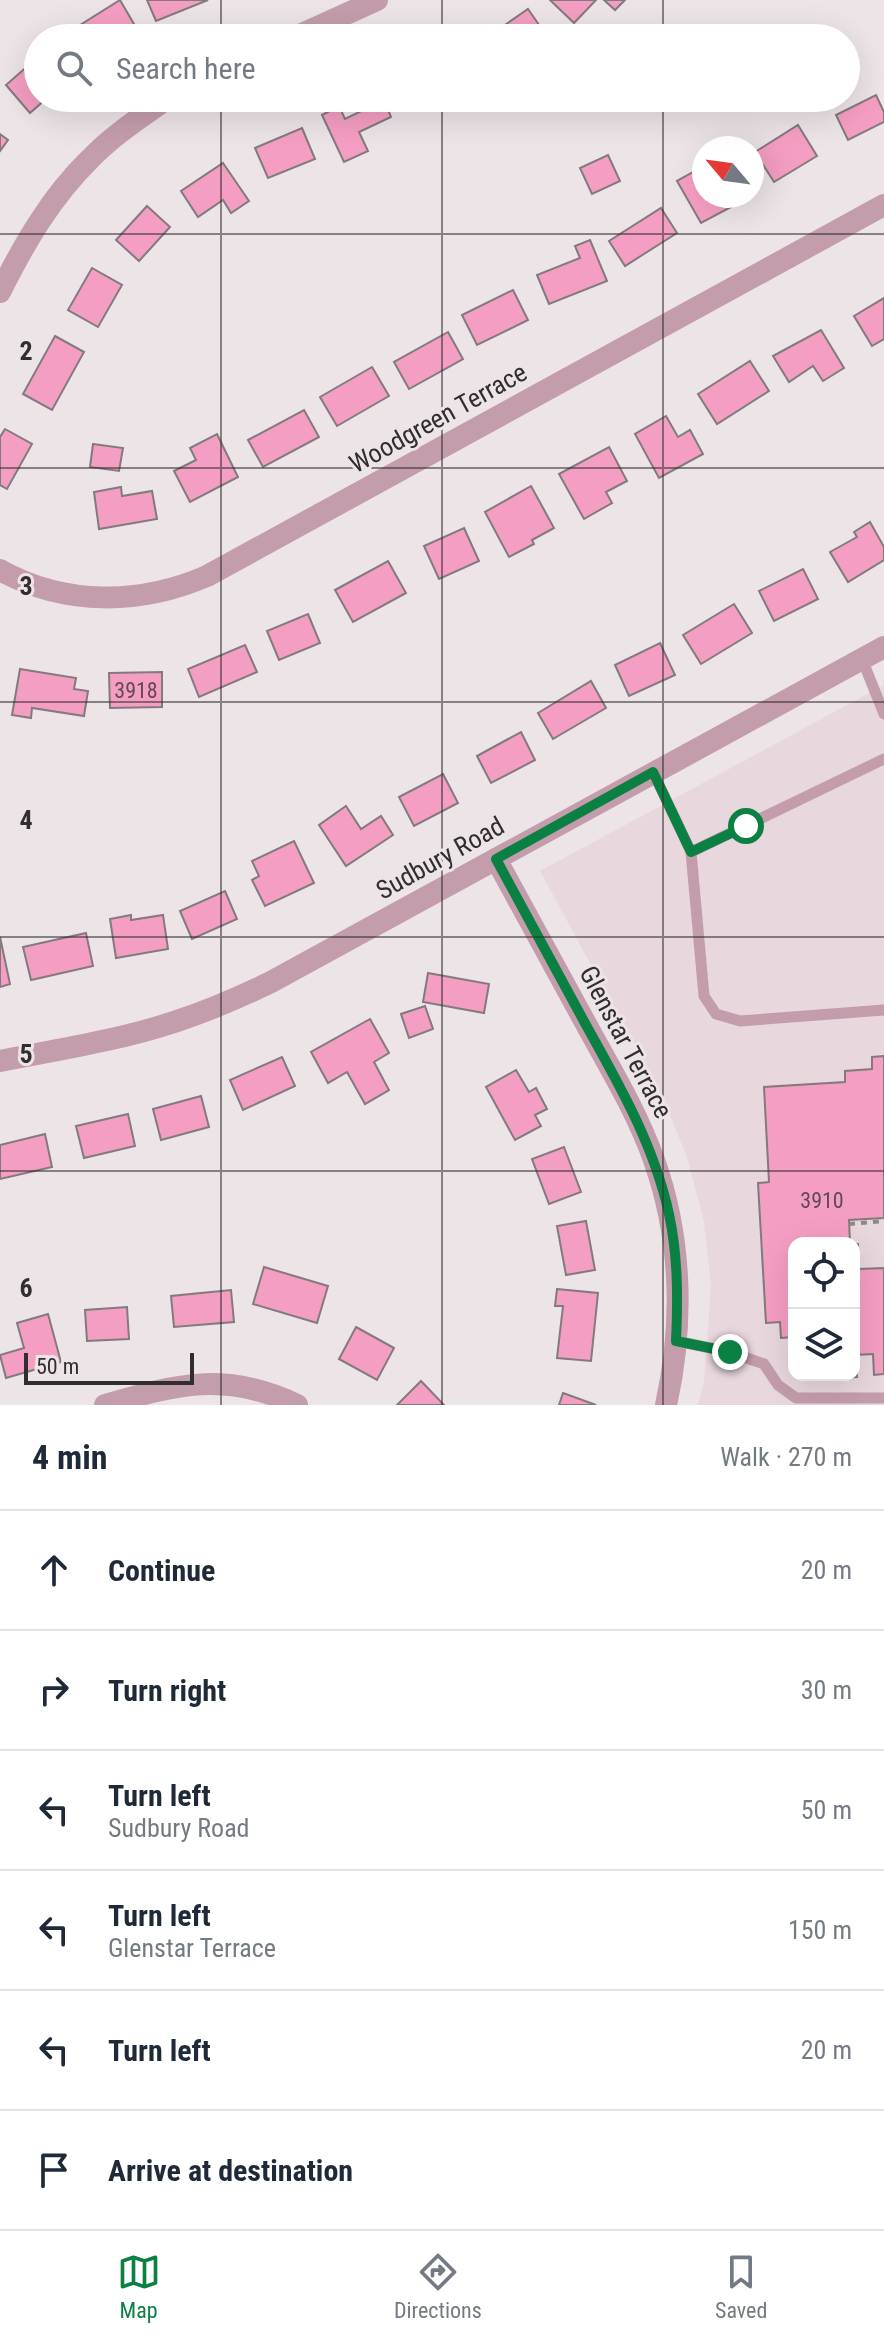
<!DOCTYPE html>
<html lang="en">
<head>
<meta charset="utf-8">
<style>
  :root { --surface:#fff; --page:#f2f2f3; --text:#1f2937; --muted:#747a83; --line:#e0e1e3; --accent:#0b8043 }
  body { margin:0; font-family:"Roboto Condensed",sans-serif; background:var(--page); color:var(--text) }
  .controls { position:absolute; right:24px; bottom:24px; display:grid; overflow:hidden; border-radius:16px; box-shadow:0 8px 32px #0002 }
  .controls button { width:72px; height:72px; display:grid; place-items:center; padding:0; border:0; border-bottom:2px solid var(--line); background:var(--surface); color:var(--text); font:40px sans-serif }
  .compass { position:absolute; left:692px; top:136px; width:72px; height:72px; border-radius:50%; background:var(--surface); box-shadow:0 8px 32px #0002; rotate:299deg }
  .scale { position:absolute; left:24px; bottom:20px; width:170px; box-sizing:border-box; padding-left:8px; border:4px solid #312e2f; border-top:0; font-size:22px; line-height:28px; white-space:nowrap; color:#312e2f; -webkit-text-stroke:6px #ede4e8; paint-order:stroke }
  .stop { position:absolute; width:24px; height:24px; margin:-18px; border:6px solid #0b8043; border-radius:50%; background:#fff }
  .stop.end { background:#0b8043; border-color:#fff; box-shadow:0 2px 8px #0008 }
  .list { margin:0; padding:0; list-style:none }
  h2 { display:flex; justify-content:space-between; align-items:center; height:104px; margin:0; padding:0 32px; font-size:34px }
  h2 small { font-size:26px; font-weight:400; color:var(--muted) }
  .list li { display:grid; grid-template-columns:52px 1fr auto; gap:24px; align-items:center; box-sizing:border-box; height:120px; padding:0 32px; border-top:2px solid var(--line) }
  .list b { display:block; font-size:30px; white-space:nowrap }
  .list p { margin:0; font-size:26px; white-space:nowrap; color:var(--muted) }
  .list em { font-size:26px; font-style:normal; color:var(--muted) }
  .icon { flex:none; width:44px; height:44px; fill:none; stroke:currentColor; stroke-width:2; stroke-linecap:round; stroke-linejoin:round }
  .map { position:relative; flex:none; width:884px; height:1405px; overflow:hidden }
  .search { position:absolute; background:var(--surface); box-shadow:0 8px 32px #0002; left:24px; right:24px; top:24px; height:88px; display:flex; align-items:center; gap:20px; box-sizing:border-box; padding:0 28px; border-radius:44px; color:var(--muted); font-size:30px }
  .sheet { height:824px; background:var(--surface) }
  nav { display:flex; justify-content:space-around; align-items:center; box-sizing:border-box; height:112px; border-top:2px solid var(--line); background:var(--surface); font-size:22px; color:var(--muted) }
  nav a { display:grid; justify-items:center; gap:4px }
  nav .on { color:var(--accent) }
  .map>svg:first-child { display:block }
  .built { fill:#e9d7de; fill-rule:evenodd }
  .building { fill:#f59ec3; stroke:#827a7d; stroke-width:2 }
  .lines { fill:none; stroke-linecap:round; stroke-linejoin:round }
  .path { stroke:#8e888a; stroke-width:4; stroke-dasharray:6 6; stroke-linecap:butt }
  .lane { stroke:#c49dac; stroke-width:11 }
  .street { stroke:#c49dac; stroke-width:22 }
  .route { stroke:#0b8043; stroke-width:10 }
  .grid { fill:none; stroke:#312e2f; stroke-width:2; stroke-opacity:0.55 }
  .labels { text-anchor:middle; stroke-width:6; stroke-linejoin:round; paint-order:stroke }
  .number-label { font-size:22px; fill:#624a54 }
  .street-label { font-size:26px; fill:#312e2f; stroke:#ede4e8 }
  .grid-label { font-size:26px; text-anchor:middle; font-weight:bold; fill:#312e2f; stroke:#ede4e8; stroke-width:6; stroke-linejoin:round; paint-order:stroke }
</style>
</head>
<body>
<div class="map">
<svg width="884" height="1405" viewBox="0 0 884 1405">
  <rect width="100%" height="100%" fill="#ede4e8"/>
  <path class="built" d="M 884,685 L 884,1405 L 698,1405 L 704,1383 L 711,1286 L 704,1222 L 687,1157 L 662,1096 L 540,871 ZM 794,1243 L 854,1243 L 854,1375 L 794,1375 Z"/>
  <g class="building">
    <polygon points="120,0 138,31 127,38 73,38 69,32"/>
    <polygon points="147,0 208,0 156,21"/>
    <polygon points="550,0 596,0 574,23"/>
    <polygon points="604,0 625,0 615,10"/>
    <polygon points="528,9 546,35 542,38 486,38"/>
    <polygon points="38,57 38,98 47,98 30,113 6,85"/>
    <polygon points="876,95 884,112 884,122 848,140 836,115"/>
    <polygon points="403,98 436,98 408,110"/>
    <polygon points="384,100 391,117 359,132 368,151 344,162 322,115 339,106 345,119"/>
    <polygon points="798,125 817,156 774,182 755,152"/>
    <polygon points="302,128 315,159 268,178 255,148"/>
    <polygon points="0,134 8,140 0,151"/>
    <polygon points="608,155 620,181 592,194 580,168"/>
    <polygon points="223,163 249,201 231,213 223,200 198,217 181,191"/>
    <polygon points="704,166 704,196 725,196 731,207 701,223 677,181"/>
    <polygon points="147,206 170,227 139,261 116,240"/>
    <polygon points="661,208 677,233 625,266 609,241"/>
    <polygon points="590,240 607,281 549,304 537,275 580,258 575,246"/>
    <polygon points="92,268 122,285 98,327 68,310"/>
    <polygon points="513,290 528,320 477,345 462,315"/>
    <polygon points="884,298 884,339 872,346 854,316"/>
    <polygon points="821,330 844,368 823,381 813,366 789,382 773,356"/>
    <polygon points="448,332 463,359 409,389 394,362"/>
    <polygon points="55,336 84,352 52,410 23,394"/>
    <polygon points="750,361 769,391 717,424 698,394"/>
    <polygon points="372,367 389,396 337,426 320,397"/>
    <polygon points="304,410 319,437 263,467 248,440"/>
    <polygon points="666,416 678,437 690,430 703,454 659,478 635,434"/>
    <polygon points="5,429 32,444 7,489 0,485 0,437"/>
    <polygon points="217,434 238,477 190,502 174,471 196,460 190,448"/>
    <polygon points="93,444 123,448 119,471 90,467"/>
    <polygon points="609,447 627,481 606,492 612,503 584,519 559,474"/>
    <polygon points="531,486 554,528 532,540 534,544 509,557 485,512"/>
    <polygon points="121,487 122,496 152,491 157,519 99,529 94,492"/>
    <polygon points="870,522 884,547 884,560 848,582 830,552 857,537 854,532"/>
    <polygon points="464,528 479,561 439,579 424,546"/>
    <polygon points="388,561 406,593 353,622 335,590"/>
    <polygon points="803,569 818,599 774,621 759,591"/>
    <polygon points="734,604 752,633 701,664 683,635"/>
    <polygon points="308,614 320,643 279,660 267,631"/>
    <polygon points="660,643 675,675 629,696 615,665"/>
    <polygon points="245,645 257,672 199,697 188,669"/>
    <polygon points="20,669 76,678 74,689 88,691 84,716 32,708 31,718 12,715"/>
    <polygon points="162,672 162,707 110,708 109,673"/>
    <polygon points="591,681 606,708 553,739 538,713"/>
    <polygon points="521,732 535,760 491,783 477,756"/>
    <polygon points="443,774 458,803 414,826 399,797"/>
    <polygon points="346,806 361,829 381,816 393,835 346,866 319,825"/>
    <polygon points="294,841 314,883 265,906 252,880 259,876 252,861"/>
    <polygon points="225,891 237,919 192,939 180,911"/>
    <polygon points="131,915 131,920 163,915 168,949 116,958 110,919"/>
    <polygon points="86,933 93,966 31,980 23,947"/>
    <polygon points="0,937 10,984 0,987"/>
    <polygon points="428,973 489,984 484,1013 423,1002"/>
    <polygon points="425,1006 433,1029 409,1038 401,1014"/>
    <polygon points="370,1019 389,1053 374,1062 389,1090 365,1104 347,1072 328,1083 311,1052"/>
    <polygon points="884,1056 884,1218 849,1220 850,1243 794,1243 794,1337 781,1338 780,1322 766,1323 758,1183 769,1182 764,1087 845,1082 845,1071 872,1069 872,1057"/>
    <polygon points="282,1057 295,1086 243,1110 230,1080"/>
    <polygon points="516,1070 529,1092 536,1088 547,1109 535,1115 541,1126 515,1140 486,1087"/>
    <polygon points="201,1096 209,1127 161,1140 153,1109"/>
    <polygon points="128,1114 135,1146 84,1158 76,1126"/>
    <polygon points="45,1134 52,1167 0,1179 0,1145"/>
    <polygon points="564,1147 581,1192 549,1204 532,1159"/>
    <polygon points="586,1221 595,1270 566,1275 557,1226"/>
    <polygon points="854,1244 858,1244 859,1269 884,1268 884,1374 874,1375 873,1354 855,1355 857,1377 837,1378 837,1375 854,1375"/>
    <polygon points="264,1267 328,1286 317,1323 253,1304"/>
    <polygon points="557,1289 598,1293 591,1361 557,1358 563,1306 555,1306"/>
    <polygon points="231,1290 234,1322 174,1327 171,1296"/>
    <polygon points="127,1307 129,1339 87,1341 85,1310"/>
    <polygon points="48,1314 61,1362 6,1378 0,1355 24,1348 17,1323"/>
    <polygon points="356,1327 394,1348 377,1380 339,1359"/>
    <polygon points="421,1381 444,1405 397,1405"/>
    <polygon points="563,1393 596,1405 559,1405"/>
  </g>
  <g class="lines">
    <polyline class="path" points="849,1224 884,1221"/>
    <g class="lane">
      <polyline points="862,659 884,714"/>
      <polyline points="653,772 691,852 704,996 716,1014 740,1021 884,1010"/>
      <polyline points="691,852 884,759"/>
      <polyline points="676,1341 730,1352 764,1364 778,1385 796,1398 884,1398"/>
    </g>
    <g class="street">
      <polyline points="293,38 377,0"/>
      <path d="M 0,292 C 24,244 51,197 90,159 C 113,135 141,117 168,98"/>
      <path d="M 0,570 C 65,606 140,605 207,576 L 884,205"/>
      <path d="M 496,859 C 526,914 556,969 586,1024 C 610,1068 637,1112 654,1160 C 682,1239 684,1324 666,1405"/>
      <path d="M 0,1061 C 56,1050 120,1040 174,1022 C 208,1011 240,997 271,982 L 884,647"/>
      <path d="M 105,1405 C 177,1384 226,1371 297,1405"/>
    </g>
  </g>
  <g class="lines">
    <path class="route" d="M 730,1352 L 676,1341 C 678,1298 678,1256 669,1214 C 654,1145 620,1086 586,1025 C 556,970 526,914 496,859 L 653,772 L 691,852 L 746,826"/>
  </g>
  <path class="grid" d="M 221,0 L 221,38M 442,0 L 442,38M 663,0 L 663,38M 221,98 L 221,1405M 442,98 L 442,1405M 663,98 L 663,1405M 0,234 L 884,234M 0,468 L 884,468M 0,702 L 884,702M 0,937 L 884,937M 0,1171 L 884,1171"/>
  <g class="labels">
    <g class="number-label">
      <text x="136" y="698">3918</text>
      <text x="822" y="1208">3910</text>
    </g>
    <g class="street-label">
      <text transform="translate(438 418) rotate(-29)" y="9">Woodgreen Terrace</text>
      <text transform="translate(440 858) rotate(-29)" y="9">Sudbury Road</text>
      <text transform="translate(626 1042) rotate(62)" y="9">Glenstar Terrace</text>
    </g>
  </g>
  <g class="grid-label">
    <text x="26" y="360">2</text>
    <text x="26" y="595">3</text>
    <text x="26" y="829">4</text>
    <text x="26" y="1063">5</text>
    <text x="26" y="1297">6</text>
  </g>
</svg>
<div class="controls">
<button><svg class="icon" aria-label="locate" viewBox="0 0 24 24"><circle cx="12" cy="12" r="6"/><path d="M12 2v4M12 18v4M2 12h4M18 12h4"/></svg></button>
<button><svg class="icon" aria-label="layers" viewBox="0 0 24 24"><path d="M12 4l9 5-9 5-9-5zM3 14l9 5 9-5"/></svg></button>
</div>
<svg class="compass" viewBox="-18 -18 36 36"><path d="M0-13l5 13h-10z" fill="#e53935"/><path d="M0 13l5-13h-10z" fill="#747a83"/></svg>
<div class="scale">50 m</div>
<div class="stop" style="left:746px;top:826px"></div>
<div class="stop end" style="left:730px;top:1352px"></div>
<div class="search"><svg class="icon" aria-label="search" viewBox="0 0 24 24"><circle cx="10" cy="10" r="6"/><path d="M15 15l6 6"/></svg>Search here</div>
</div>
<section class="sheet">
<h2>4 min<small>Walk · 270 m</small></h2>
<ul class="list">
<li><svg class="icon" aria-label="ahead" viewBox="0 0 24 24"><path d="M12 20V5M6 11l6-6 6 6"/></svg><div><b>Continue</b></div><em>20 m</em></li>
<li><svg class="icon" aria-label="right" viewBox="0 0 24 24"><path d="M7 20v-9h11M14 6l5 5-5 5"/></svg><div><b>Turn right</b></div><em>30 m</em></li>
<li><svg class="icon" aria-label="left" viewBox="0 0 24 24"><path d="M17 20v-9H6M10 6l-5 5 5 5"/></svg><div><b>Turn left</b><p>Sudbury Road</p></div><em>50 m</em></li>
<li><svg class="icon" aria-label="left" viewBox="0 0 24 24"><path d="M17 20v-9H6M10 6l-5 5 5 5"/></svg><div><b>Turn left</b><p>Glenstar Terrace</p></div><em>150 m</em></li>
<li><svg class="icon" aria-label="left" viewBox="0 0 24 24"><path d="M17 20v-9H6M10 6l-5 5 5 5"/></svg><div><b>Turn left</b></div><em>20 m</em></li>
<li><svg class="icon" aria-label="arrive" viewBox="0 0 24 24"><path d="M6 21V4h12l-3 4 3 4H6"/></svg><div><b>Arrive at destination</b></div></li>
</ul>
</section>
<nav>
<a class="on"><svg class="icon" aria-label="map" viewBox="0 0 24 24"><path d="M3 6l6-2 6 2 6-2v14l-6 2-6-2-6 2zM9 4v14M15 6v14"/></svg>Map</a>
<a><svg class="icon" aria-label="directions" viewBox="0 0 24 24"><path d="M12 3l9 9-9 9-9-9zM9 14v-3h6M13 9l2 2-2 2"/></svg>Directions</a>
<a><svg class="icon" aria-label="saved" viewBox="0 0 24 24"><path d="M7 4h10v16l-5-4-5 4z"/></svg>Saved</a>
</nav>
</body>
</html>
